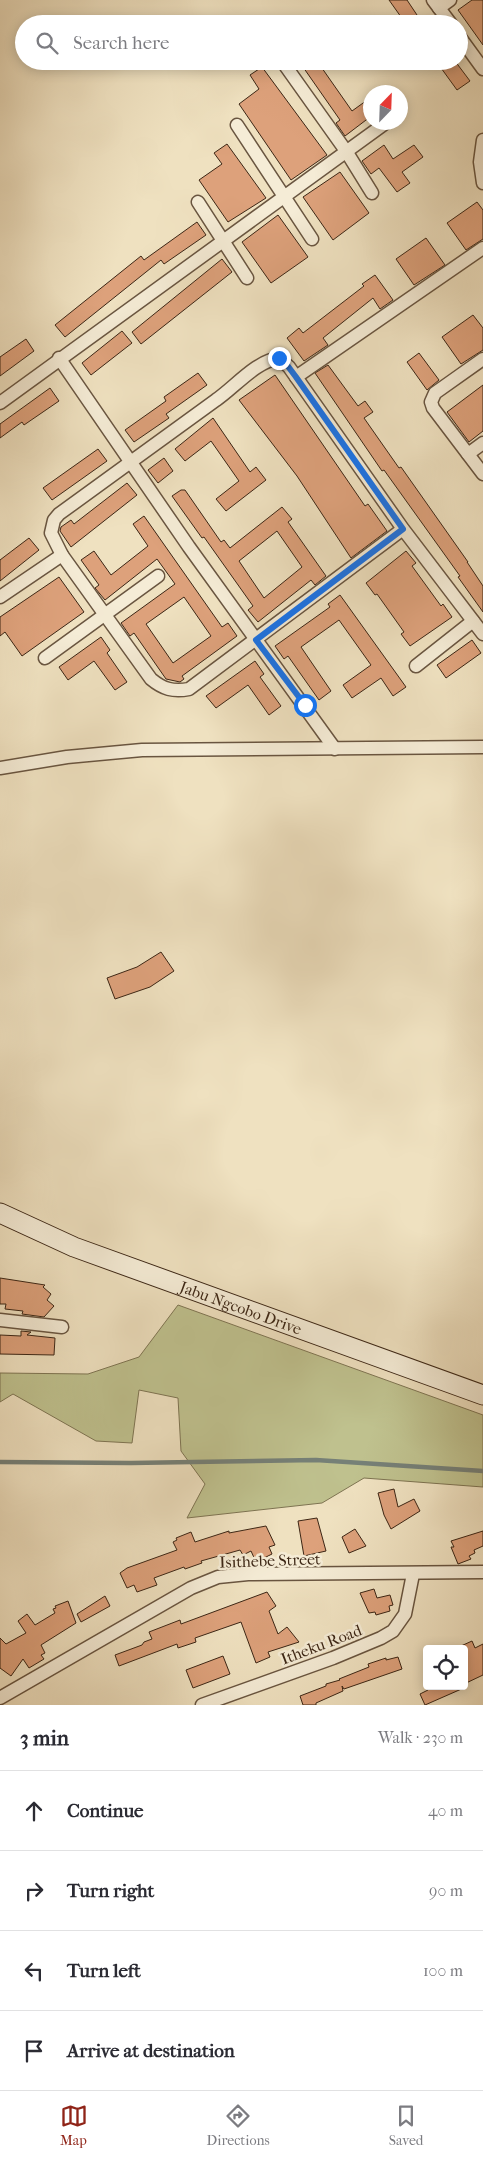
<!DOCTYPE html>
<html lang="en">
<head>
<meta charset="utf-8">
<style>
  :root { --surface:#fff; --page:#f7f7f7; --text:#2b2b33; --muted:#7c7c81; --line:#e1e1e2; --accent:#8f2418 }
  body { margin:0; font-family:"IM FELL French Canon",serif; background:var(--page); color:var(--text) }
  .controls { position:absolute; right:15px; bottom:15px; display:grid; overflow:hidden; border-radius:5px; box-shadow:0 2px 12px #0003 }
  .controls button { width:45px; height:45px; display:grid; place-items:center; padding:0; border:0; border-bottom:1px solid var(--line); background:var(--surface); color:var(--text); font:25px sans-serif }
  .compass { position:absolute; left:363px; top:85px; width:45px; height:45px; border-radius:50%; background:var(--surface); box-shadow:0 2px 12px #0003; rotate:23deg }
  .stop { position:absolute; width:15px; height:15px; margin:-11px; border:4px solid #1a73e8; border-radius:50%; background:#fff }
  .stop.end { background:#1a73e8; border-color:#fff; box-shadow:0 1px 5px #0008 }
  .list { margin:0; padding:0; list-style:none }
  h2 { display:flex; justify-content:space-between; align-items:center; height:65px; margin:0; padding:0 20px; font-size:21px }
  h2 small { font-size:16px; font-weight:400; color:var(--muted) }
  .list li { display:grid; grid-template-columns:32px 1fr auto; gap:15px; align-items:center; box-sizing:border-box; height:80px; padding:0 20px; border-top:1px solid var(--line) }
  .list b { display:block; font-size:19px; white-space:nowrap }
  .list em { font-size:16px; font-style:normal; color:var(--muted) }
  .icon { flex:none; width:28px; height:28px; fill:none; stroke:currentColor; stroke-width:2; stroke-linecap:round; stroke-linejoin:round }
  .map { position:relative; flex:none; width:483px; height:1705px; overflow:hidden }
  .search { position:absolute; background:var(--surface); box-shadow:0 2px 12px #0003; left:15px; right:15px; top:15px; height:55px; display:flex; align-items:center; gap:12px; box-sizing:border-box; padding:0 18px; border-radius:28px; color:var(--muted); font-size:19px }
  .sheet { height:385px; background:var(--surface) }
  nav { display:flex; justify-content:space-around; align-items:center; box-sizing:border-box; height:70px; border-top:1px solid var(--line); background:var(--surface); font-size:14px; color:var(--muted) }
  nav a { display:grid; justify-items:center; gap:2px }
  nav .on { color:var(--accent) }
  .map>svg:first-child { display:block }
  .green { fill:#bfc18e; stroke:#7e7452 }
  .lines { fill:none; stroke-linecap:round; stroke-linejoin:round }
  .stream { stroke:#768077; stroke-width:4.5 }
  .building { fill:#dda17b; stroke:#3c2615; fill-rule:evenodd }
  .street-casing { stroke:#695540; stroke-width:15 }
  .secondary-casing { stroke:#3c2615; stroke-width:21 }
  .street { stroke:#f5ecd6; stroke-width:12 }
  .secondary { stroke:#f5ecd6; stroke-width:19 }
  .route { stroke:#1a73e8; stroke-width:6 }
  .labels { text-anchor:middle; stroke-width:5; stroke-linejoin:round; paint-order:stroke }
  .street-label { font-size:16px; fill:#3c2615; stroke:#f5ecd6 }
</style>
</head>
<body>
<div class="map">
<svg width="483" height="1705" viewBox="0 0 483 1705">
  <rect width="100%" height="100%" fill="#efe1c0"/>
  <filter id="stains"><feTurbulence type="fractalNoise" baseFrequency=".004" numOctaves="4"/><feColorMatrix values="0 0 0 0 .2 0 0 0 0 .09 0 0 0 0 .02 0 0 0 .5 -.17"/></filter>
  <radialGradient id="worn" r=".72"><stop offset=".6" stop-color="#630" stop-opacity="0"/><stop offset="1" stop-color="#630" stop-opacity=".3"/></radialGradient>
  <polygon class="green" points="178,1305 483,1415 483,1487 364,1478 322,1503 187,1518 205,1484 181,1451 178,1398 139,1390 132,1443 96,1441 13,1394 0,1402 0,1373 88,1374 139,1357"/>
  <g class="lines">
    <polyline class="stream" points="0,1462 131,1463 316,1460 483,1471"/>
  </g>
  <g class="building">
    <polygon points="389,0 407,0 419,18 411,24 406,24"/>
    <polygon points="472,0 483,0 483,45 458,10"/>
    <polygon points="312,61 317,61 352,111 370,98 370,117 345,136 336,123 340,120 303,67"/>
    <polygon points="436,61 455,61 470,81 457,90"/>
    <polygon points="262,67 327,155 291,180 239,104 259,89 250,75"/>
    <polygon points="227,144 266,198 228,222 199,180 222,164 214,153"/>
    <polygon points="384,145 393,159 414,145 423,157 402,172 410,183 397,192 379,168 371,174 362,161"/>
    <polygon points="340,172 369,213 333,240 303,197"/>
    <polygon points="477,202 483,210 483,239 466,250 447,223"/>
    <polygon points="278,215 308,257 271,283 242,242"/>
    <polygon points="197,222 206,235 164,264 161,260 65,337 55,325 141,256 144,260"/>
    <polygon points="426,238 445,265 414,285 396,259"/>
    <polygon points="222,259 232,272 141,344 132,332"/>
    <polygon points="375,275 393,300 380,309 373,298 323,338 328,345 304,361 287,338 299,328 303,333 364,286 362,284"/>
    <polygon points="473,315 483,328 483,350 461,364 442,337"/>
    <polygon points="122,331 132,343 91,375 82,363"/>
    <polygon points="26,339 34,351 0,376 0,357"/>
    <polygon points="419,353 439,380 427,390 407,362"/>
    <polygon points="328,365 358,406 365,401 373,412 364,418 399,468 401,467 468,562 467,562 483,586 483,612 458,577 460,576 384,470 382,471 315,373"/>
    <polygon points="198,373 207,385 166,414 169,418 134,442 125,430 166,401 164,397"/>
    <polygon points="275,375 365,506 368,504 387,531 351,558 297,476 239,400"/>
    <polygon points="483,385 483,431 469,442 447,412"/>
    <polygon points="50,388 59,401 24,425 22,422 0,438 0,424"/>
    <polygon points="213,418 250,472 256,467 266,480 226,511 216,499 239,481 211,441 185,461 175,449"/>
    <polygon points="98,449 107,461 52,500 43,488"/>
    <polygon points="164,458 173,471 158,483 148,470"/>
    <polygon points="127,483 137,495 71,547 60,531 61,527 71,520 74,524"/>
    <path d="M 181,490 L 185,490 L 221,542 L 224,540 L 230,548 L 282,507 L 292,519 L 288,522 L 326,576 L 315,585 L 311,580 L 258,622 L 248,610 L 253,606 L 204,537 L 202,538 L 172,496 ZM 277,531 L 302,567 L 264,598 L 239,561 Z"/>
    <path d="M 144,516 L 222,627 L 228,623 L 237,636 L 182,676 L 184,679 L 180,682 L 166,679 L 134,633 L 130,636 L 121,623 L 175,584 L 157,559 L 105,600 L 95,588 L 99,585 L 81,560 L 94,551 L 111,575 L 148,546 L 133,524 ZM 184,597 L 211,636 L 173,663 L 146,624 Z"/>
    <polygon points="29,538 39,550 0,581 0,560"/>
    <polygon points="406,551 416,563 412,566 441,606 443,604 452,617 410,646 401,634 404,632 377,594 375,595 366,583"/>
    <polygon points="59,577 84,612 22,656 5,632 0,636 0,617"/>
    <polygon points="340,595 406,687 393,696 381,678 352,698 343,685 371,665 339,620 301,647 331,691 319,700 288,656 284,659 275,646 330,607 328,604"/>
    <polygon points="101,637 110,650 107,653 127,682 115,690 94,661 68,680 59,667"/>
    <polygon points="472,640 481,653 446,678 437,665"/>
    <polygon points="255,661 264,674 260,677 281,706 269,715 248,685 216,708 206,696"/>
    <polygon points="161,952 174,971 150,987 115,999 107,978 137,967"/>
    <polygon points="0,1278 45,1285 43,1287 51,1294 47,1300 54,1306 44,1317 22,1314 23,1311 5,1309 6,1304 0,1304"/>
    <polygon points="21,1331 31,1332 27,1335 55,1338 54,1355 0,1354 0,1335 21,1336"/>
    <polygon points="394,1489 398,1507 414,1499 420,1511 391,1529 384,1515 378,1493"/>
    <polygon points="317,1518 326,1551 304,1556 298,1521"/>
    <polygon points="266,1526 275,1545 269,1547 272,1554 256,1562 251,1551 243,1555 240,1550 201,1561 202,1563 185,1569 184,1567 154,1578 157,1585 137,1592 134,1585 127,1588 120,1573 127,1568 177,1550 173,1542 177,1540 176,1538 191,1532 195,1542 229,1531 229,1533"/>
    <polygon points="355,1529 366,1546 349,1553 342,1537"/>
    <polygon points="483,1531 483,1546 474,1550 475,1553 469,1556 471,1559 458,1564 451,1547 454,1547 451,1541"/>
    <polygon points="374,1589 377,1598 390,1595 393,1605 389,1606 390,1611 376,1615 375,1612 369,1613 360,1593"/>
    <polygon points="267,1592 276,1606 269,1611 278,1634 287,1627 299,1642 268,1652 270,1657 256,1663 241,1622 195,1638 196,1642 178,1648 177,1644 119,1666 115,1655 142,1645 144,1642 152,1639 149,1632 180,1620 181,1624"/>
    <polygon points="105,1596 110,1606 81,1622 77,1614"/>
    <polygon points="68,1601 76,1623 41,1645 45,1653 41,1655 44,1659 29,1668 23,1659 11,1676 0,1668 0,1638 6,1644 26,1633 18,1621 27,1614 35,1625 55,1613 53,1609 56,1608 55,1606"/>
    <polygon points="472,1641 475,1648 483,1644 483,1675 464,1684 464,1649 461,1646"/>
    <polygon points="223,1656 230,1674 193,1688 186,1670"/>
    <polygon points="398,1657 402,1669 344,1689 342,1686 343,1691 316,1703 316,1705 303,1705 300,1696 326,1686 326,1684 340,1680 339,1679 369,1667 368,1664 386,1658 386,1660"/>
    <polygon points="427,1686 466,1686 466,1687 425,1705 420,1694 428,1690"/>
  </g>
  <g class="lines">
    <defs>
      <g id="street">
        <polyline points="433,0 451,24"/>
        <polyline points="439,8 450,0"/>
        <polyline points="459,36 483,69"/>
        <polyline points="282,61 346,151 372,193"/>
        <polyline points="237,125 312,239"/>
        <polyline points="483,140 480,162 483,183"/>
        <polyline points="198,202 247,278"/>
        <polyline points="59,358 189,547 335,749"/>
        <polyline points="483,359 435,393 431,402 433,408 483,474"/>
        <polyline points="296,377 483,248"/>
        <polyline points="0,403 387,122"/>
        <polyline points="468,454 483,443"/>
        <path d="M 403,529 L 189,689 C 173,692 163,689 151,679 L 62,555 L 51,533 L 54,520 L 59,514 C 111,476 164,438 216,400 C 235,387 256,361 279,358 L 289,367 L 403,529 L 483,634"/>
        <polyline points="0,597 62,555"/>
        <polyline points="45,658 158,576"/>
        <polyline points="416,666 473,621"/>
        <polyline points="0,768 67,757 142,750 483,747"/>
        <polyline points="0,1320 62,1327"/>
        <polyline points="0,1698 191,1588 218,1577 248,1574 483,1572"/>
        <polyline points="202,1705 333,1658 381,1638 393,1631 405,1614 413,1574"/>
      </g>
      <g id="secondary">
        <path id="s1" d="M 0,1213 L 74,1247 L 483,1395"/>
      </g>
    </defs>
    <use href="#street" class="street-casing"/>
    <use href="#secondary" class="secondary-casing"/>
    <use href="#street" class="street"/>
    <use href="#secondary" class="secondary"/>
  </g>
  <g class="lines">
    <polyline class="route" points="279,358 284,361 296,377 403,529 256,640 305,705"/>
  </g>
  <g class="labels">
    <g class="street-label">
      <text dy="6" stroke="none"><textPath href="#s1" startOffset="259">Jabu Ngcobo Drive</textPath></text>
      <text transform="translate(270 1560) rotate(-2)" y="6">Isithebe Street</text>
      <text transform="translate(321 1644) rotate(-21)" y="6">Itheku Road</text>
    </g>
  </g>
  <rect width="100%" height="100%" filter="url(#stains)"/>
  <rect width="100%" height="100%" fill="url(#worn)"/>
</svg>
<div class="controls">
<button><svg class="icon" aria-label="locate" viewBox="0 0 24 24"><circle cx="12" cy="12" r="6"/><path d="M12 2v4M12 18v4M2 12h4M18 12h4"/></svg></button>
</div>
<svg class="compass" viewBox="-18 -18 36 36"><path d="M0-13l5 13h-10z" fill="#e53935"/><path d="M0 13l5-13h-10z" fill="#7c7c81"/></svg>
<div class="stop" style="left:305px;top:705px"></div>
<div class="stop end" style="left:279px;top:358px"></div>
<div class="search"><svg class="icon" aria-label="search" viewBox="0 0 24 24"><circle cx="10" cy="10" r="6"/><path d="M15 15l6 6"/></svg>Search here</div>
</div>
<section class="sheet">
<h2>3 min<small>Walk · 230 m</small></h2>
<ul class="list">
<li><svg class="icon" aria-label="ahead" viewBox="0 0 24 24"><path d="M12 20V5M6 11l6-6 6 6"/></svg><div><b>Continue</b></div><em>40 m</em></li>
<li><svg class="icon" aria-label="right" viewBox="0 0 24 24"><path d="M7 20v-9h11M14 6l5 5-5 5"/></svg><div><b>Turn right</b></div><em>90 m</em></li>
<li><svg class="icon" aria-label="left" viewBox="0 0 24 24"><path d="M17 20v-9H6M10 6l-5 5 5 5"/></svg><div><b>Turn left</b></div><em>100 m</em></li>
<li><svg class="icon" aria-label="arrive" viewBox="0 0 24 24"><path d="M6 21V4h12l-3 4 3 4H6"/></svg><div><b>Arrive at destination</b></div></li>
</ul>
</section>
<nav>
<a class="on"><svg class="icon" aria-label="map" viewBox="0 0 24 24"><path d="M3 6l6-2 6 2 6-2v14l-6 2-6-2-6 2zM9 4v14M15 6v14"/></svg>Map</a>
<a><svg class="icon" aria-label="directions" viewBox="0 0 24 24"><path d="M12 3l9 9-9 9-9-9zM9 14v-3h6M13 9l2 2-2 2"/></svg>Directions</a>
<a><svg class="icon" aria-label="saved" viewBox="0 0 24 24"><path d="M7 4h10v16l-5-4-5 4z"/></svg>Saved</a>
</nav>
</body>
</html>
